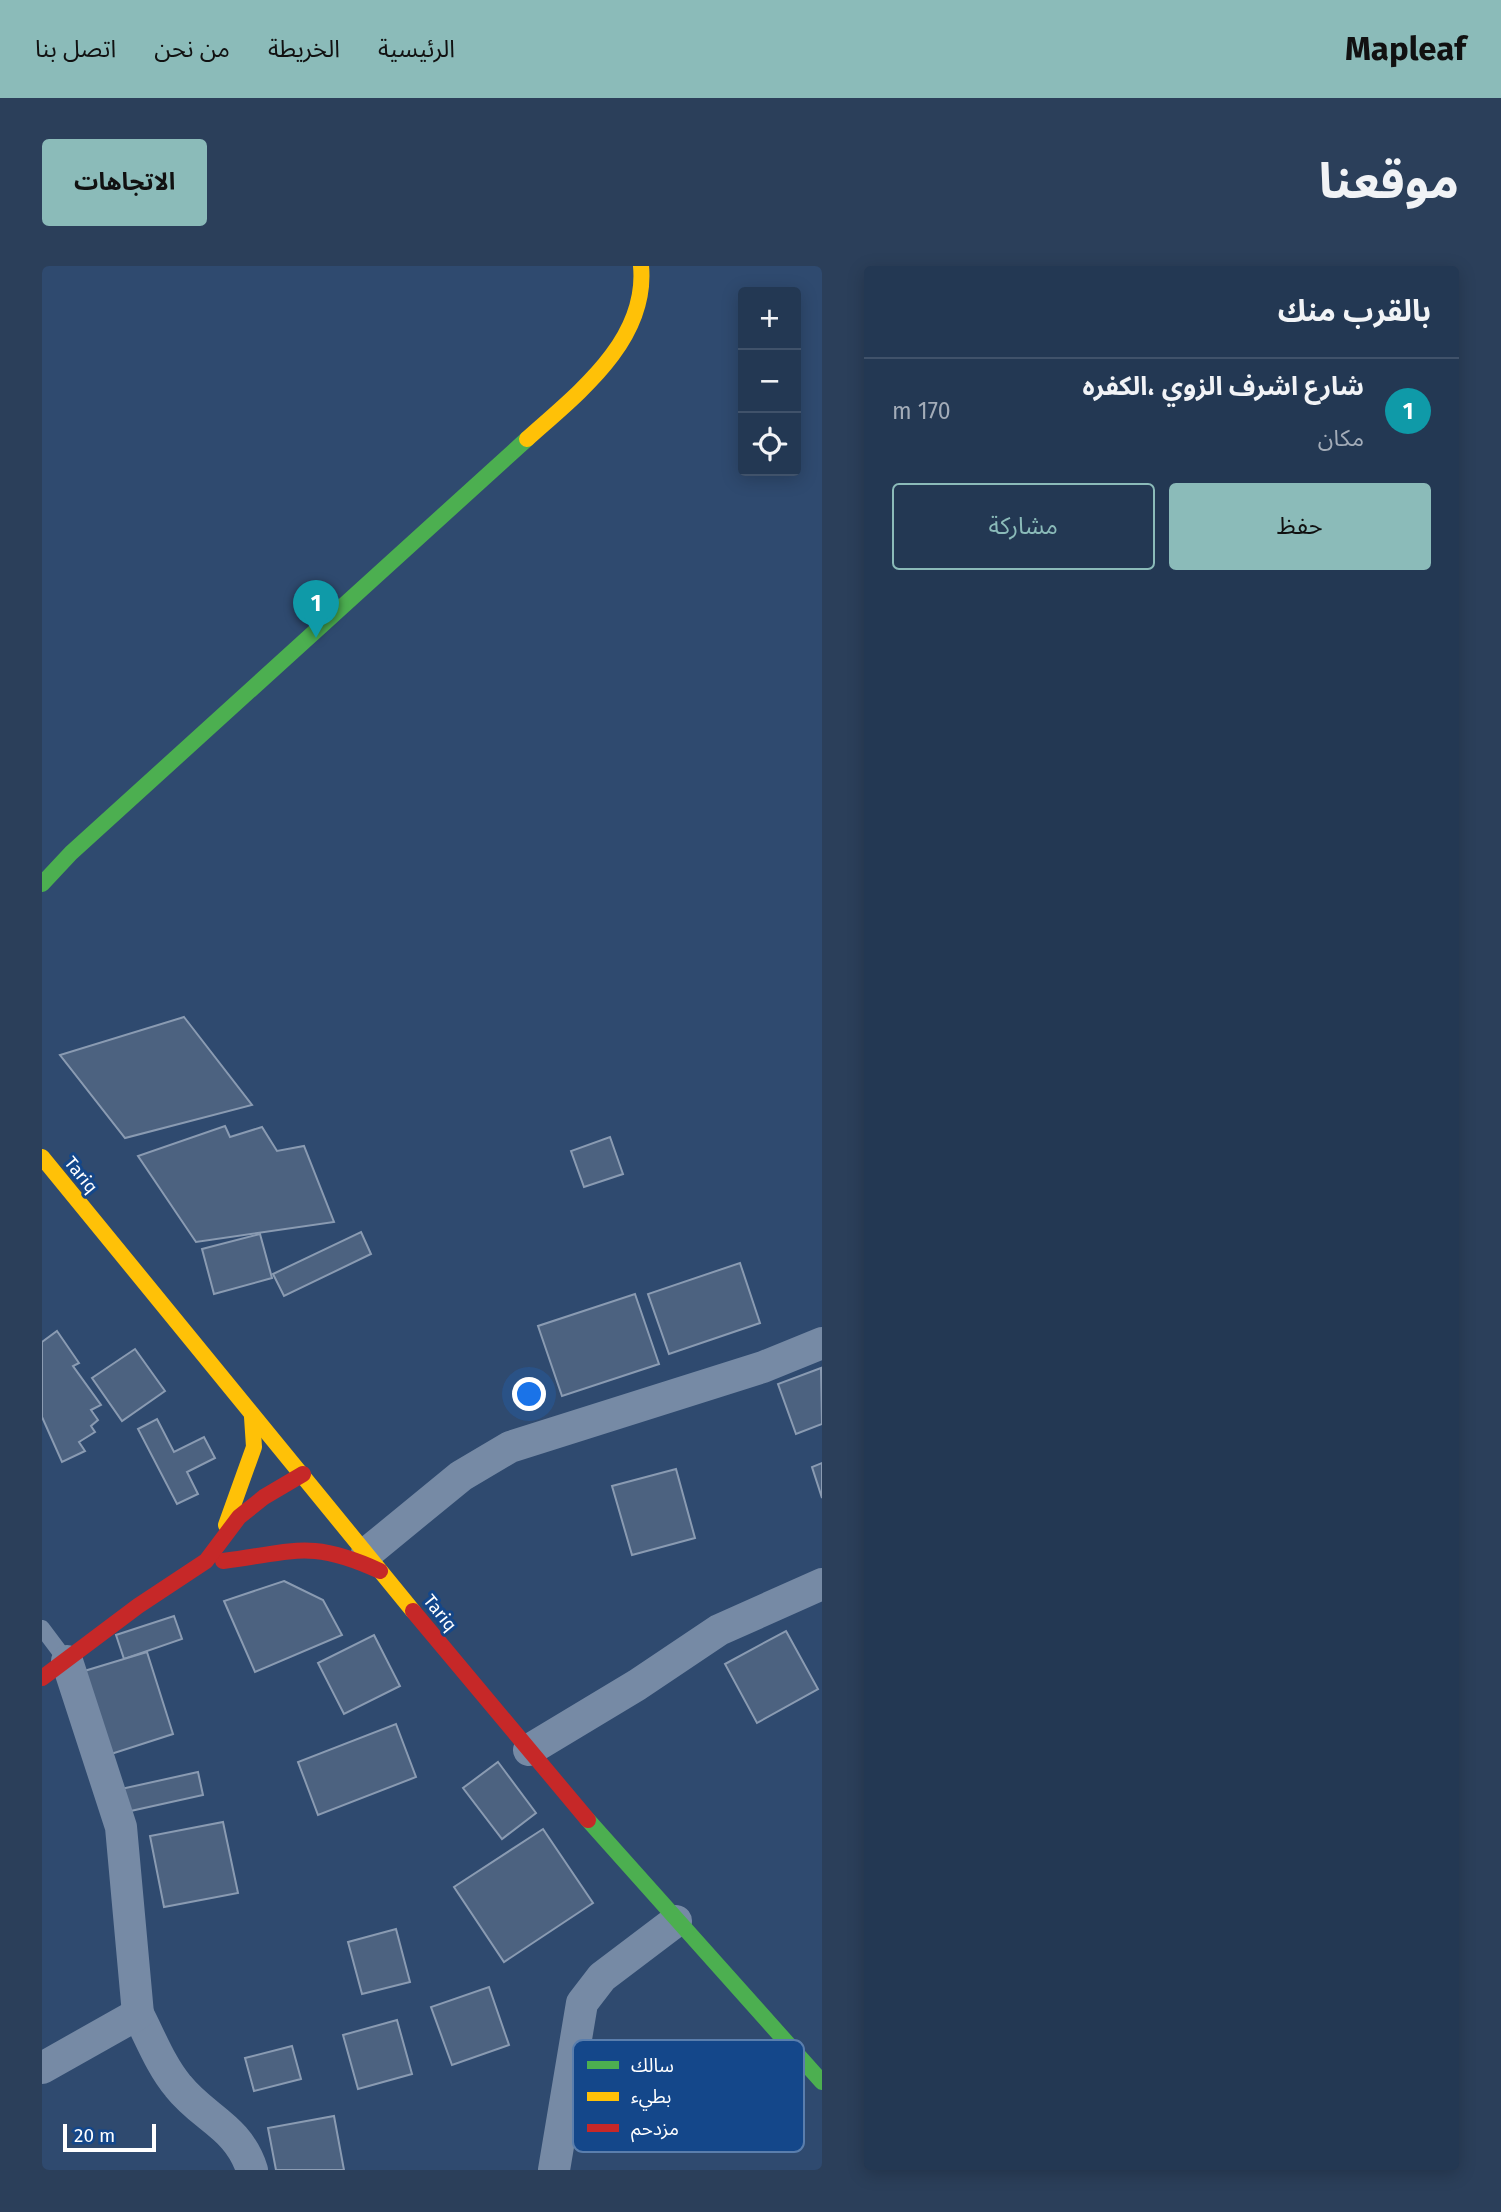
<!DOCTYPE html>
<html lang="ar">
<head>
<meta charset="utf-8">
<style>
  :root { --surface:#233853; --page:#2b3f5a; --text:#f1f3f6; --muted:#a3acb8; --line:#40526a; --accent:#8bbbb9 }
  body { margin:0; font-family:"Fira Sans","Noto Sans Arabic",sans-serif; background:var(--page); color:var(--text); direction:rtl }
  .controls { position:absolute; right:21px; top:21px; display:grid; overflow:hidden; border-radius:7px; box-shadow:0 4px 18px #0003 }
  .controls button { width:63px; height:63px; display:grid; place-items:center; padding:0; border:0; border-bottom:2px solid var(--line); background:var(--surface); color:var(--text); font:35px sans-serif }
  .scale { position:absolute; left:21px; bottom:18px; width:93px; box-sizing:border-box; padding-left:7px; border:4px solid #fff; border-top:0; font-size:19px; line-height:24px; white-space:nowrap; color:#fff; -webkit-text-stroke:5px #14478a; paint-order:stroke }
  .you { position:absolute; left:488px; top:1129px; width:24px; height:24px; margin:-18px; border:5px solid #fff; border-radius:50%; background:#1a73e8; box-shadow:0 0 0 10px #1a73e833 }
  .badge { display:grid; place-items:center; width:46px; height:46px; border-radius:50%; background:var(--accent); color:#fff; font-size:23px; font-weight:700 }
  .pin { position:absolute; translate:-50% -58px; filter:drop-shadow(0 2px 4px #0008) }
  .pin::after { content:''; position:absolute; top:37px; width:24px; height:21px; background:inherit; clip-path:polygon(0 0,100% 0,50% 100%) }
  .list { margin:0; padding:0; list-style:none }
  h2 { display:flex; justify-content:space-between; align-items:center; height:91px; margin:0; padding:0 28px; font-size:30px }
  h2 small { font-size:23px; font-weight:400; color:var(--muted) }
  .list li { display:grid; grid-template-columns:46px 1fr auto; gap:21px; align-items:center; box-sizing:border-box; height:105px; padding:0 28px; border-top:2px solid var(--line) }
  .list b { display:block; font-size:26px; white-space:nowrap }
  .list p { margin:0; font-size:23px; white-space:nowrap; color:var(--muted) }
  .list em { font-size:23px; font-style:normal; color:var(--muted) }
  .actions { display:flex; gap:14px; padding:21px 28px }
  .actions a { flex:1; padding:16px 0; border:2px solid var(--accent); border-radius:7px; text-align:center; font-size:24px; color:var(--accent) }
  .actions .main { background:var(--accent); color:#111 }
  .icon { flex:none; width:38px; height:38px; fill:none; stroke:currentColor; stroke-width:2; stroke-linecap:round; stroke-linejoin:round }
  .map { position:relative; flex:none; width:780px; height:1904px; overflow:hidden; direction:ltr; border-radius:7px }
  header { display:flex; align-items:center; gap:42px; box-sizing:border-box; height:98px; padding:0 35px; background:var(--accent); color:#111 }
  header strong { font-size:33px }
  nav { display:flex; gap:38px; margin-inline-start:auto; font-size:24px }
  .intro { display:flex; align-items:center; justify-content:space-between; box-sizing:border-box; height:168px; padding:0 42px }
  h1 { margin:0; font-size:49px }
  .button { padding:18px 32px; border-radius:7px; background:var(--accent); color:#111; font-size:24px; font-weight:700 }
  main { display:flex; gap:42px; padding:0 42px }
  aside { flex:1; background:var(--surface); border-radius:7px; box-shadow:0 4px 18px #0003 }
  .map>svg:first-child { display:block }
  .building { fill:#4c6280; stroke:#8a9bb2; stroke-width:2 }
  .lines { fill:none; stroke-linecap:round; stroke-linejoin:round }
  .lane { stroke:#768aa5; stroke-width:16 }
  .street { stroke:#768aa5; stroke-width:32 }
  .fast { stroke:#4caf50; stroke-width:16 }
  .slow { stroke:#ffc107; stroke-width:16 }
  .jam { stroke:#c62828; stroke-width:16 }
  .labels { text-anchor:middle; stroke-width:6; stroke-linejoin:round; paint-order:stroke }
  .street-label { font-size:18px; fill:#fff; stroke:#14478a }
  .key { fill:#14478a; stroke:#5a7ead; stroke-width:2 }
  .key-label { font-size:19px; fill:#fff }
</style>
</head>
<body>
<header>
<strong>Mapleaf</strong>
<nav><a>الرئيسية</a><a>الخريطة</a><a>من نحن</a><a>اتصل بنا</a></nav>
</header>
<div class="intro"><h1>موقعنا</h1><a class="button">الاتجاهات</a></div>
<main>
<aside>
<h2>بالقرب منك<small></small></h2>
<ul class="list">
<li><span class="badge" style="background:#0f9aa8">1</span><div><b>شارع اشرف الزوي ،الكفره</b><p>مكان</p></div><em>170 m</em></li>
</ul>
<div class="actions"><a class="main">حفظ</a><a>مشاركة</a></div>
</aside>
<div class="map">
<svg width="780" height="1904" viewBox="0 0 780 1904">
  <rect width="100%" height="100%" fill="#2f4a6f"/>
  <g class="building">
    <polygon points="142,751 210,839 83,872 18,789"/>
    <polygon points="183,860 188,871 220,861 235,885 262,880 292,956 154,976 96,890"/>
    <polygon points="568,871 581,908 542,921 529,885"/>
    <polygon points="319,966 329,988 242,1030 231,1008"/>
    <polygon points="218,968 230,1012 172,1028 160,983"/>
    <polygon points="698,997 718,1057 627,1088 606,1028"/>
    <polygon points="593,1028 617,1098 520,1130 496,1060"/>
    <polygon points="15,1065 37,1097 31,1100 59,1139 49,1144 56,1154 49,1160 53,1166 37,1176 43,1185 20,1196 0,1151 0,1076"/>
    <polygon points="93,1083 123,1125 80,1155 50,1112"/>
    <polygon points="779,1102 780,1158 754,1168 736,1118"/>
    <polygon points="115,1153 132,1186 162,1171 173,1192 145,1206 156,1228 135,1238 96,1163"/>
    <polygon points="780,1197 780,1232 770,1201"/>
    <polygon points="634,1203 653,1272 590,1289 570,1220"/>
    <polygon points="242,1315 281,1334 300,1369 213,1406 182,1335"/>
    <polygon points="132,1350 140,1373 82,1393 74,1369"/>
    <polygon points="744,1365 776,1423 715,1457 683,1398"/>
    <polygon points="332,1369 358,1420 302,1448 276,1397"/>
    <polygon points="105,1386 131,1468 66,1489 39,1406"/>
    <polygon points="354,1458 374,1511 276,1549 256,1496"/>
    <polygon points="456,1496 494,1547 460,1573 421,1522"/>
    <polygon points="156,1506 161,1529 84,1546 79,1523"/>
    <polygon points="181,1556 196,1627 122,1641 108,1570"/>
    <polygon points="501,1563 551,1637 462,1696 412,1621"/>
    <polygon points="354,1663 368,1716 320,1728 306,1676"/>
    <polygon points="447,1721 467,1779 410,1799 389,1741"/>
    <polygon points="355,1754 370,1808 316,1823 301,1769"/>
    <polygon points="250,1780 259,1813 212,1825 203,1792"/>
    <polygon points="292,1850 302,1904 234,1904 226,1862"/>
  </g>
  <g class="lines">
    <polyline class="lane" points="0,1362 24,1394"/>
    <g class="street">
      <polyline points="325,1287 419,1210 468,1181 721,1101 780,1077"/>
      <polyline points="487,1484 595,1419 677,1364 780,1318"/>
      <path d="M 96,1748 C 108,1771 119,1800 136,1820 C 162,1853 196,1860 210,1904"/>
      <polyline points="0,1802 96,1748 79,1561 25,1395"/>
      <polyline points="512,1904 540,1737 560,1711 634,1655"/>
    </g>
    <g class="fast">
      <polyline points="0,618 29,587 485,173"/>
      <polyline points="546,1554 780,1816"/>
    </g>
    <g class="slow">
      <path d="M 485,173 C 535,128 606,75 599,0"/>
      <polyline points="0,891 371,1345"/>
      <polyline points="184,1259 212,1181 210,1151"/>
    </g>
    <g class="jam">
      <path d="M 181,1295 C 253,1286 268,1273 338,1305"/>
      <polyline points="371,1345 546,1554"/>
      <polyline points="0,1412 96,1340 164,1295 197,1251 222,1231 261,1208"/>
    </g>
  </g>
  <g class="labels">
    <g class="street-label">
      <text transform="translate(39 909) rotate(51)" y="6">Tariq</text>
      <text transform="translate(398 1347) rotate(51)" y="6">Tariq</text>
    </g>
  </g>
  <rect x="531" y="1774" width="231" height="112" rx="10" class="key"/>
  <rect x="545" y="1795" width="32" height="8" fill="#4caf50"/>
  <rect x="545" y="1826" width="32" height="9" fill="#ffc107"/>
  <rect x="545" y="1858" width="32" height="8" fill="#c62828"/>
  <g class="key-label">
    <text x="589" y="1806">سالك</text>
    <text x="589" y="1837">بطيء</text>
    <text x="589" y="1869">مزدحم</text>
  </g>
</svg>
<div class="controls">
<button>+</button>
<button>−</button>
<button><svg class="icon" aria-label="locate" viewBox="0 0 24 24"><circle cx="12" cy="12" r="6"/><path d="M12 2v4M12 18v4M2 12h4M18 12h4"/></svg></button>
</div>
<div class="scale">20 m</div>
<div class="you"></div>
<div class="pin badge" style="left:274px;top:372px;background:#0f9aa8">1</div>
</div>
</main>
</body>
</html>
